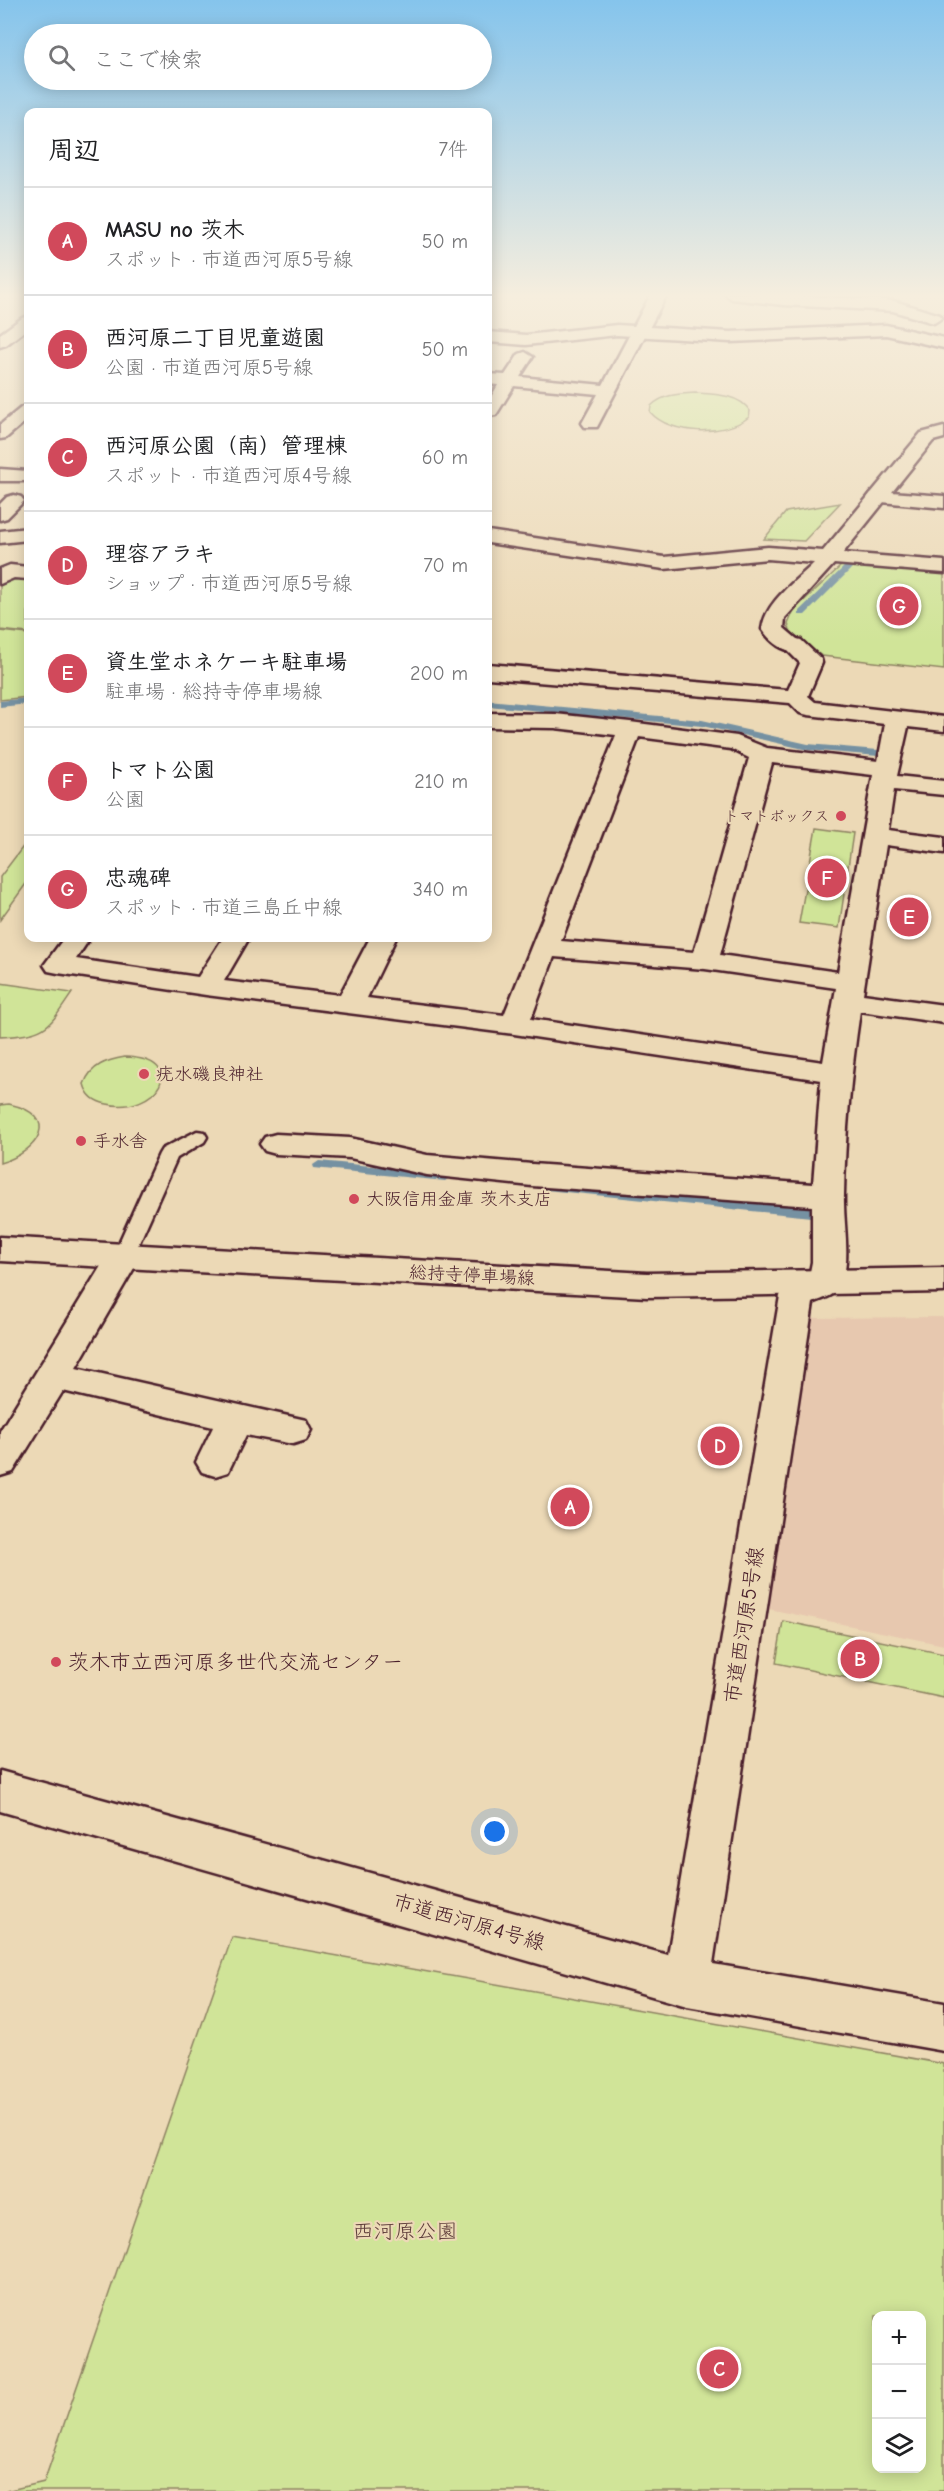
<!DOCTYPE html>
<html lang="ja">
<head>
<meta charset="utf-8">
<style>
  :root { --surface:#fff; --page:#f6f6f6; --text:#202124; --muted:#757577; --line:#e0e0e0; --accent:#d1495b }
  body { margin:0; font-family:"Comic Neue","Klee One",sans-serif; background:var(--page); color:var(--text) }
  .controls { position:absolute; right:18px; bottom:18px; display:grid; overflow:hidden; border-radius:12px; box-shadow:0 3px 15px #0003 }
  .controls button { width:54px; height:54px; display:grid; place-items:center; padding:0; border:0; border-bottom:2px solid var(--line); background:var(--surface); color:var(--text); font:30px sans-serif }
  .you { position:absolute; left:495px; top:1832px; width:21px; height:21px; margin:-15px; border:4px solid #fff; border-radius:50%; background:#1a73e8; box-shadow:0 0 0 9px #1a73e833 }
  .badge { display:grid; place-items:center; width:39px; height:39px; border-radius:50%; background:var(--accent); color:#fff; font-size:20px; font-weight:700 }
  .pin { position:absolute; translate:-50% -50%; border:3px solid #fff; box-shadow:0 2px 6px #0006 }
  .list { margin:0; padding:0; list-style:none }
  h2 { display:flex; justify-content:space-between; align-items:center; height:78px; margin:0; padding:0 24px; font-size:26px }
  h2 small { font-size:20px; font-weight:400; color:var(--muted) }
  .list li { display:grid; grid-template-columns:39px 1fr auto; gap:18px; align-items:center; box-sizing:border-box; height:108px; padding:0 24px; border-top:2px solid var(--line) }
  .list b { display:block; font-size:22px; white-space:nowrap }
  .list p { margin:0; font-size:20px; white-space:nowrap; color:var(--muted) }
  .list em { font-size:20px; font-style:normal; color:var(--muted) }
  .icon { flex:none; width:33px; height:33px; fill:none; stroke:currentColor; stroke-width:2; stroke-linecap:round; stroke-linejoin:round }
  .map { position:relative; flex:none; width:944px; height:2491px; overflow:hidden }
  .search { position:absolute; background:var(--surface); box-shadow:0 3px 15px #0003; left:24px; top:24px; width:468px; height:66px; display:flex; align-items:center; gap:15px; box-sizing:border-box; padding:0 21px; border-radius:33px; color:var(--muted); font-size:22px }
  .panel { position:absolute; background:var(--surface); box-shadow:0 3px 15px #0003; left:24px; top:108px; width:468px; height:834px; border-radius:12px }
  .map>svg:first-child { display:block }
  .built { fill:#e7c8af }
  .green { fill:#d0e498; stroke:#8d8262; stroke-width:1.5; fill-rule:evenodd }
  .lines { fill:none; stroke-linecap:round; stroke-linejoin:round }
  .stream { fill:#7591a2; fill-rule:evenodd }
  .lane-casing { stroke:#4a1f2b; stroke-width:5 }
  .street-casing { stroke:#4a1f2b; stroke-width:5 }
  .secondary-casing { stroke:#4a1f2b; stroke-width:5 }
  .lane { fill:#ecd9b6; fill-rule:evenodd }
  .street { fill:#ecd9b6; fill-rule:evenodd }
  .secondary { fill:#ecd9b6; fill-rule:evenodd }
  .poi-dot { fill:#d1495b; stroke:#ecd9b6; stroke-width:2 }
  .labels { text-anchor:middle; stroke-width:4.5; stroke-linejoin:round; paint-order:stroke }
  .far-poi-label { font-size:15px; fill:#4a1f2b; stroke:#ecd9b6; text-anchor:end }
  .poi-label { font-size:18px; fill:#4a1f2b; stroke:#ecd9b6; text-anchor:start }
  .street-label { font-size:18px; fill:#4a1f2b; stroke:#ecd9b6 }
  .near-street-label { font-size:21px; fill:#4a1f2b; stroke:#ecd9b6 }
  .near-poi-label { font-size:21px; fill:#4a1f2b; stroke:#ecd9b6; text-anchor:start }
  .near-park-label { font-size:21px; fill:#5e3d3b; stroke:#ecd9b6 }
</style>
</head>
<body>
<div class="map">
<svg width="944" height="2491" viewBox="0 0 944 2491">
  <rect width="100%" height="100%" fill="#ecd9b6"/>
  <filter id="ink" filterUnits="userSpaceOnUse"><feTurbulence type="fractalNoise" baseFrequency=".0167" numOctaves="2"/><feDisplacementMap in="SourceGraphic" scale="12" xChannelSelector="R" yChannelSelector="G"/><feConvolveMatrix kernelMatrix="1 2 1 2 8 2 1 2 1" color-interpolation-filters="sRGB"/></filter>
  <g filter="url(#ink)">
    <polygon class="built" points="944,1317 944,1645 764,1608 805,1318"/>
    <g class="green">
      <path d="M 695,393 C 714,394 739,394 750,411 L 749,417 C 725,436 671,436 650,412 L 651,406 C 663,394 679,394 695,393 Z"/>
      <polygon points="840,503 804,541 764,539 786,512"/>
      <polygon points="841,566 944,574 944,670 822,656 796,638 791,633 788,624 794,610"/>
      <polygon points="13,577 28,579 28,633 0,630 0,586"/>
      <polygon points="0,631 28,634 28,697 0,700"/>
      <polygon points="816,828 853,833 839,928 799,923"/>
      <polygon points="28,840 28,881 0,920 0,877"/>
      <path d="M 0,983 L 72,993 C 47,1030 47,1034 0,1037 Z"/>
      <path d="M 125,1057 C 192,1059 156,1115 107,1104 C 95,1102 87,1096 84,1084 C 91,1065 107,1060 125,1057 Z"/>
      <path d="M 9,1104 C 63,1116 38,1152 0,1163 L 0,1105 Z"/>
      <polygon points="783,1621 944,1654 944,1698 776,1663"/>
      <path d="M 232,1937 L 944,2064 L 944,2491 L 6,2491 L 44,2482 ZM 876,2316 L 922,2316 L 922,2468 L 876,2468 Z"/>
    </g>
    <g class="lines">
      <g class="stream">
        <polygon points="848,563 855,565 805,615 799,615 799,611"/>
        <polygon points="28,698 28,704 0,707 0,701"/>
        <polygon points="488,700 702,720 808,744 878,750 883,753 878,756 808,750 702,726 488,706"/>
        <polygon points="319,1161 445,1173 451,1177 445,1181 314,1168 313,1165"/>
        <polygon points="551,1183 811,1207 818,1212 811,1217 546,1190 544,1187"/>
      </g>
      <defs>
        <polygon id="lane" points="197,1131 204,1132 207,1137 204,1142 177,1158 131,1261 124,1263 117,1261 113,1256 159,1154 162,1149"/>
        <g id="street">
          <polygon points="651,294 667,294 597,427 585,427 582,423 598,394 514,386 496,415 488,416 488,402 498,385 488,384 488,374 505,375 519,354 525,352 533,357 520,377 603,385"/>
          <polygon points="724,294 771,294 894,301 940,315 942,318 934,323 893,311 784,305 732,299"/>
          <polygon points="28,316 28,328 6,345 0,347 0,334 22,318"/>
          <polygon points="28,406 28,419 6,438 0,439 0,425 22,407"/>
          <polygon points="878,491 944,496 944,508 871,501 868,497 871,493"/>
          <polygon points="14,495 21,497 24,501 7,518 0,520 0,504 7,497"/>
          <polygon points="28,528 28,540 0,543 0,531"/>
          <polygon points="10,565 28,567 28,579 14,578 0,584 0,569"/>
          <path d="M 793,638 L 801,640 L 821,659 L 822,663 L 808,696 L 815,702 L 944,717 L 944,731 L 908,727 L 897,776 L 944,781 L 944,795 L 894,790 L 888,830 L 944,837 L 944,853 L 886,845 L 863,994 L 944,1005 L 944,1023 L 860,1011 C 851,1072 845,1134 844,1195 C 843,1224 851,1256 842,1283 C 838,1295 824,1298 813,1303 L 713,1964 L 944,2003 L 944,2051 L 687,2006 L 0,1811 L 0,1771 L 668,1955 L 780,1296 L 785,1287 L 809,1277 L 812,1262 L 812,1206 L 532,1186 L 427,1175 L 350,1158 L 276,1154 L 265,1151 L 260,1144 L 265,1137 L 276,1134 L 350,1138 L 427,1155 L 532,1164 L 813,1184 L 821,1080 L 514,1034 L 206,995 L 58,973 L 48,971 L 44,965 L 64,938 L 90,938 L 76,959 L 198,977 L 223,938 L 249,938 L 224,981 L 340,995 L 370,938 L 396,938 L 367,998 L 504,1015 L 616,735 L 555,728 L 488,727 L 488,713 L 555,714 L 630,722 L 737,736 L 767,748 L 878,761 L 885,724 L 808,715 L 800,713 L 790,703 L 488,678 L 488,664 L 788,690 L 800,663 L 782,645 L 785,640 ZM 639,737 L 731,749 L 749,758 L 694,952 L 561,941 ZM 772,763 L 873,775 L 838,972 L 720,955 ZM 554,957 L 705,969 L 836,988 L 823,1062 L 531,1019 Z"/>
          <polygon points="124,1244 136,1248 141,1256 76,1368 306,1420 311,1430 306,1440 293,1444 246,1435 228,1472 215,1476 202,1472 196,1462 213,1427 63,1391 13,1472 0,1476 0,1431 112,1248"/>
        </g>
        <g id="secondary">
          <polygon points="617,325 730,332 886,325 944,338 944,348 886,335 730,342 617,335 526,345 488,342 488,332 526,335"/>
          <path d="M 944,427 L 944,438 L 933,441 L 843,553 L 944,561 L 944,573 L 834,564 L 785,618 L 784,628 L 804,645 L 801,650 C 784,654 771,642 762,629 C 765,602 796,581 814,563 L 768,559 L 664,569 L 488,543 L 488,531 L 664,557 L 768,547 L 823,551 L 921,433 Z"/>
          <polygon points="0,469 28,471 28,481 0,481"/>
          <polygon points="0,1237 647,1273 944,1268 944,1292 647,1297 0,1261"/>
        </g>
      </defs>
      <use href="#lane" class="lane-casing"/>
      <use href="#street" class="street-casing"/>
      <use href="#secondary" class="secondary-casing"/>
      <use href="#lane" class="lane"/>
      <use href="#street" class="street"/>
      <use href="#secondary" class="secondary"/>
    </g>
  </g>
  <linearGradient id="sky" x2="0" y2="1"><stop stop-color="#85c4ec"/><stop offset="0.46" stop-color="#f6eede"/><stop offset="1" stop-color="#f6eede" stop-opacity="0"/></linearGradient>
  <rect width="944" height="643" fill="url(#sky)"/>
  <g class="poi-dot">
    <circle cx="841" cy="816" r="6"/>
    <circle cx="144" cy="1074" r="6"/>
    <circle cx="81" cy="1141" r="6"/>
    <circle cx="354" cy="1199" r="6"/>
    <circle cx="56" cy="1662" r="6"/>
  </g>
  <g class="labels">
    <g class="far-poi-label">
      <text x="829" y="821">トマトボックス</text>
    </g>
    <g class="poi-label">
      <text x="156" y="1080">疣水磯良神社</text>
      <text x="93" y="1147">手水舎</text>
      <text x="366" y="1205">大阪信用金庫 茨木支店</text>
    </g>
    <g class="street-label">
      <text transform="translate(472 1275) rotate(3)" y="6">総持寺停車場線</text>
    </g>
    <g class="near-street-label">
      <text transform="translate(744 1625) rotate(-81)" y="7">市道西河原5号線</text>
      <text transform="translate(469 1922) rotate(16)" y="7">市道西河原4号線</text>
    </g>
    <g class="near-poi-label">
      <text x="68" y="1669">茨木市立西河原多世代交流センター</text>
    </g>
    <g class="near-park-label">
      <text x="405" y="2238">西河原公園</text>
    </g>
  </g>
</svg>
<div class="controls">
<button>+</button>
<button>−</button>
<button><svg class="icon" aria-label="layers" viewBox="0 0 24 24"><path d="M12 4l9 5-9 5-9-5zM3 14l9 5 9-5"/></svg></button>
</div>
<div class="you"></div>
<div class="pin badge" style="left:570px;top:1507px">A</div>
<div class="pin badge" style="left:860px;top:1659px">B</div>
<div class="pin badge" style="left:719px;top:2369px">C</div>
<div class="pin badge" style="left:720px;top:1446px">D</div>
<div class="pin badge" style="left:909px;top:917px">E</div>
<div class="pin badge" style="left:827px;top:878px">F</div>
<div class="pin badge" style="left:899px;top:606px">G</div>
<div class="search"><svg class="icon" aria-label="search" viewBox="0 0 24 24"><circle cx="10" cy="10" r="6"/><path d="M15 15l6 6"/></svg>ここで検索</div>
<section class="panel">
<h2>周辺<small>7件</small></h2>
<ul class="list">
<li><span class="badge">A</span><div><b>MASU no 茨木</b><p>スポット · 市道西河原5号線</p></div><em>50 m</em></li>
<li><span class="badge">B</span><div><b>西河原二丁目児童遊園</b><p>公園 · 市道西河原5号線</p></div><em>50 m</em></li>
<li><span class="badge">C</span><div><b>西河原公園（南）管理棟</b><p>スポット · 市道西河原4号線</p></div><em>60 m</em></li>
<li><span class="badge">D</span><div><b>理容アラキ</b><p>ショップ · 市道西河原5号線</p></div><em>70 m</em></li>
<li><span class="badge">E</span><div><b>資生堂ホネケーキ駐車場</b><p>駐車場 · 総持寺停車場線</p></div><em>200 m</em></li>
<li><span class="badge">F</span><div><b>トマト公園</b><p>公園</p></div><em>210 m</em></li>
<li><span class="badge">G</span><div><b>忠魂碑</b><p>スポット · 市道三島丘中線</p></div><em>340 m</em></li>
</ul>
</section>
</div>
</body>
</html>
